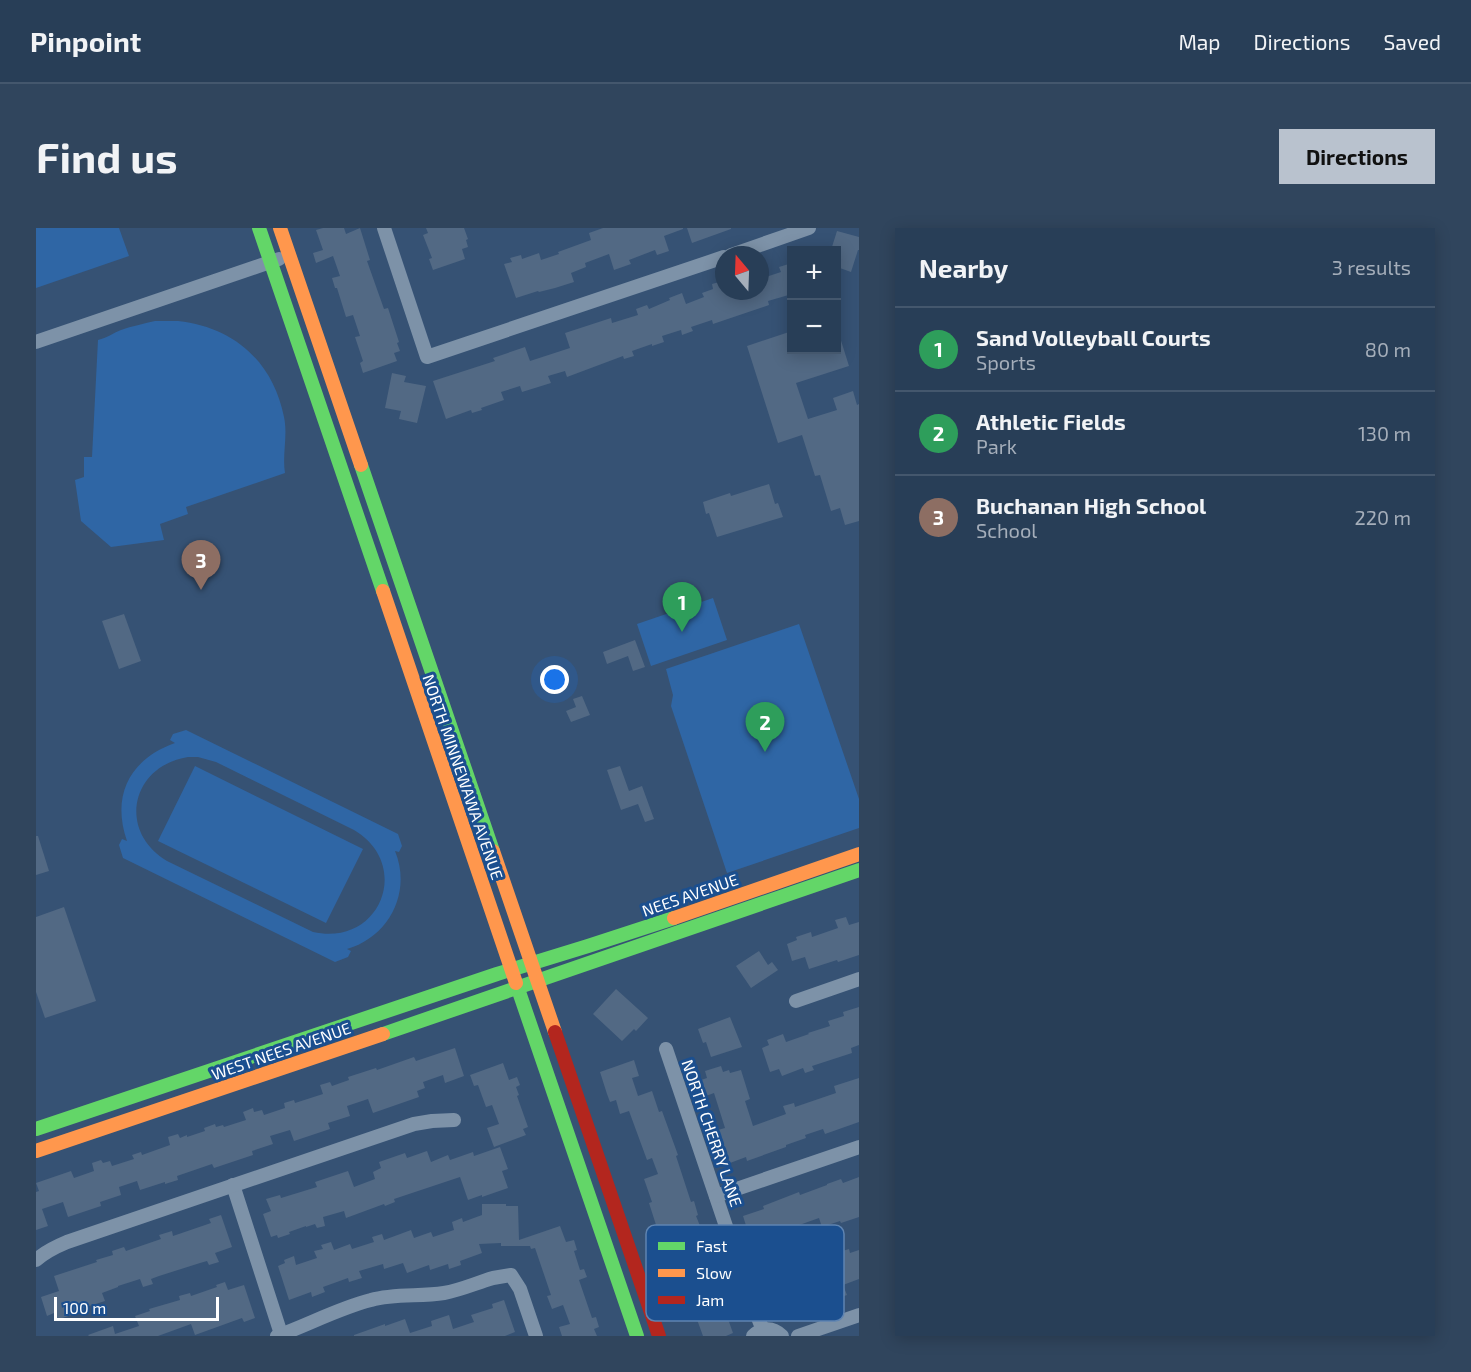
<!DOCTYPE html>
<html lang="en">
<head>
<meta charset="utf-8">
<style>
  :root { --surface:#283e57; --page:#30455d; --text:#f1f3f6; --muted:#a5aeba; --line:#44576d; --accent:#b9c2ce }
  body { margin:0; font-family:"Exo 2",sans-serif; background:var(--page); color:var(--text) }
  .controls { position:absolute; right:18px; top:18px; display:grid; overflow:hidden; border-radius:0px; box-shadow:0 3px 15px #0003 }
  .controls button { width:54px; height:54px; display:grid; place-items:center; padding:0; border:0; border-bottom:2px solid var(--line); background:var(--surface); color:var(--text); font:30px sans-serif }
  .compass { position:absolute; left:679px; top:18px; width:54px; height:54px; border-radius:50%; background:var(--surface); box-shadow:0 3px 15px #0003; rotate:341deg }
  .scale { position:absolute; left:18px; bottom:15px; width:165px; box-sizing:border-box; padding-left:6px; border:3px solid #fff; border-top:0; font-size:16px; line-height:21px; white-space:nowrap; color:#fff; -webkit-text-stroke:4px #1b4f8f; paint-order:stroke }
  .you { position:absolute; left:519px; top:452px; width:21px; height:21px; margin:-15px; border:4px solid #fff; border-radius:50%; background:#1a73e8; box-shadow:0 0 0 9px #1a73e833 }
  .badge { display:grid; place-items:center; width:39px; height:39px; border-radius:50%; background:var(--accent); color:#fff; font-size:20px; font-weight:700 }
  .pin { position:absolute; translate:-50% -50px; filter:drop-shadow(0 2px 3px #0008) }
  .pin::after { content:''; position:absolute; top:32px; width:21px; height:18px; background:inherit; clip-path:polygon(0 0,100% 0,50% 100%) }
  .list { margin:0; padding:0; list-style:none }
  h2 { display:flex; justify-content:space-between; align-items:center; height:78px; margin:0; padding:0 24px; font-size:26px }
  h2 small { font-size:20px; font-weight:400; color:var(--muted) }
  .list li { display:grid; grid-template-columns:39px 1fr auto; gap:18px; align-items:center; box-sizing:border-box; height:84px; padding:0 24px; border-top:2px solid var(--line) }
  .list b { display:block; font-size:22px; white-space:nowrap }
  .list p { margin:0; font-size:20px; white-space:nowrap; color:var(--muted) }
  .list em { font-size:20px; font-style:normal; color:var(--muted) }
  .map { position:relative; flex:none; width:823px; height:1108px; overflow:hidden; border-radius:0px }
  header { display:flex; align-items:center; gap:36px; box-sizing:border-box; height:84px; padding:0 30px; background:var(--surface); border-bottom:2px solid var(--line) }
  header strong { font-size:28px }
  nav { display:flex; gap:33px; margin-inline-start:auto; font-size:21px }
  .intro { display:flex; align-items:center; justify-content:space-between; box-sizing:border-box; height:144px; padding:0 36px }
  h1 { margin:0; font-size:42px }
  .button { padding:15px 27px; border-radius:0px; background:var(--accent); color:#111; font-size:21px; font-weight:700 }
  main { display:flex; gap:36px; padding:0 36px }
  aside { flex:1; background:var(--surface); border-radius:0px; box-shadow:0 3px 15px #0003 }
  .map>svg:first-child { display:block }
  .green { fill:#2f66a5; fill-rule:evenodd }
  .building { fill:#526984 }
  .lines { fill:none; stroke-linecap:round; stroke-linejoin:round }
  .street { stroke:#7d92a8; stroke-width:14 }
  .fast { stroke:#63d668; stroke-width:14 }
  .slow { stroke:#ff974d; stroke-width:14 }
  .jam { stroke:#b3261e; stroke-width:14 }
  .labels { text-anchor:middle; stroke-width:6; stroke-linejoin:round; paint-order:stroke }
  .street-label { font-size:16px; fill:#fff; stroke:#1b4f8f }
  .key { fill:#1b4f8f; stroke:#5f84b1; stroke-width:1.5 }
  .key-label { font-size:16px; fill:#fff }
</style>
</head>
<body>
<header>
<strong>Pinpoint</strong>
<nav><a>Map</a><a>Directions</a><a>Saved</a></nav>
</header>
<div class="intro"><h1>Find us</h1><a class="button">Directions</a></div>
<main>
<div class="map">
<svg width="823" height="1108" viewBox="0 0 823 1108">
  <rect width="100%" height="100%" fill="#365274"/>
  <g class="green">
    <polygon points="0,0 83,0 93,28 0,60"/>
    <path d="M 119,93 C 127,93 135,93 142,93 C 198,99 237,134 248,189 C 252,208 246,227 249,245 L 150,279 L 152,286 L 124,296 L 128,312 L 75,319 L 45,293 L 39,252 L 48,249 L 48,229 L 56,229 L 62,112 C 71,110 77,105 85,102 C 96,98 107,96 119,93 Z"/>
    <polygon points="677,370 691,412 615,438 601,396"/>
    <polygon points="763,396 823,571 823,600 691,645 635,478 637,467 630,441"/>
    <path d="M 150,502 L 362,606 L 366,618 L 363,624 L 359,623 C 376,664 353,709 311,721 L 315,723 L 312,729 L 299,734 L 87,630 L 83,617 L 86,611 L 91,613 C 75,567 94,531 139,515 L 134,512 L 137,506 ZM 152,529 L 162,529 L 180,534 L 318,602 C 377,637 344,719 277,704 L 131,633 C 81,603 95,538 152,529 Z"/>
    <polygon points="159,538 327,621 290,695 122,613"/>
  </g>
  <g class="building">
    <polygon points="287,0 308,0 310,6 324,0 334,32 331,33 348,81 352,80 363,114 361,115 364,123 358,125 361,133 327,145 324,135 327,133 319,109 324,108 317,87 310,89 301,60 299,60 296,50 304,48 297,28 280,35 277,25 287,22 280,2"/>
    <polygon points="390,0 428,0 432,11 430,12 432,19 426,21 429,31 397,42 393,31 396,30 387,7 392,5"/>
    <polygon points="567,0 647,0 647,1 628,8 633,23 621,27 619,22 593,32 595,36 578,42 573,26 549,35 550,39 535,45 538,54 519,60 503,64 502,63 480,70 468,36 476,34 474,30 485,27 486,31 503,25 505,32 523,26 522,24 555,12 553,5"/>
    <polygon points="651,0 695,0 695,1 656,15"/>
    <polygon points="801,3 823,9 823,22 822,22 815,44 801,39 801,22 795,22"/>
    <polygon points="756,35 756,66 732,73 733,77 677,96 676,92 655,99 657,103 646,107 645,102 626,108 628,114 616,118 616,116 596,123 598,128 588,131 587,128 531,149 529,143 512,148 515,155 486,164 484,158 465,164 468,172 445,180 446,182 436,185 435,182 410,191 397,153 459,133 457,130 489,119 494,133 534,120 529,105 575,90 576,95 602,87 600,81 611,77 613,81 634,72 633,70 646,65 650,76 668,69 666,65 677,61 676,56 687,53 688,63 724,63 724,51 745,44 743,39"/>
    <polygon points="756,103 756,122 801,122 801,104 802,103 813,138 760,155 772,191 801,182 797,170 817,163 821,177 823,176 823,293 809,297 804,280 795,283 784,247 779,248 766,207 742,215 711,118"/>
    <polygon points="356,145 370,148 368,154 390,158 381,195 363,191 365,183 349,180"/>
    <polygon points="733,256 739,276 742,275 747,289 681,309 673,285 670,286 667,274 694,265 695,268"/>
    <polygon points="88,386 105,433 83,441 66,393"/>
    <polygon points="599,412 609,439 597,443 592,428 571,436 567,424"/>
    <polygon points="546,468 554,487 535,494 530,483 540,479 537,471"/>
    <polygon points="584,538 593,563 606,558 618,591 609,594 602,576 585,582 571,542"/>
    <polygon points="0,608 2,608 13,643 0,647"/>
    <polygon points="28,679 60,773 9,790 0,764 0,689"/>
    <polygon points="810,689 813,697 823,694 823,727 802,734 801,732 773,741 769,729 756,733 751,716 761,712 760,709 775,704 776,709 802,700 799,692"/>
    <polygon points="723,723 732,737 736,734 742,742 715,760 700,738"/>
    <polygon points="580,761 612,790 600,803 598,801 586,813 557,786"/>
    <polygon points="823,779 823,817 815,820 816,825 776,838 778,842 769,845 767,840 746,848 743,841 734,844 726,820 733,817 731,812 747,806 750,814 773,806 772,805 794,798 792,793 808,788 807,784"/>
    <polygon points="694,789 706,819 675,829 670,814 667,815 662,801"/>
    <polygon points="419,820 428,848 409,855 407,847 387,854 389,860 381,863 383,869 337,885 332,871 311,878 314,888 292,895 294,901 258,913 254,902 234,908 237,916 216,923 217,927 178,940 176,936 141,948 142,952 129,956 129,954 104,962 101,953 83,959 85,967 64,974 65,978 32,989 27,974 6,981 12,998 0,1002 0,964 3,963 0,955 35,943 38,950 58,943 56,935 65,932 67,935 74,933 76,938 98,931 96,927 105,924 106,927 134,917 132,909 142,906 144,910 151,907 151,909 169,903 168,900 179,896 180,899 187,897 188,899 210,892 207,884 217,880 218,884 226,882 228,887 249,880 248,875 258,872 259,875 287,866 284,857 294,854 296,858 313,852 312,849 340,840 341,842 378,829 380,833"/>
    <polygon points="598,832 603,848 596,850 602,868 616,863 623,884 626,883 642,927 640,928 655,974 658,973 662,987 660,988 680,1037 697,1089 692,1091 697,1105 690,1108 667,1108 659,1086 664,1084 655,1056 650,1057 647,1048 649,1047 637,1014 629,1017 623,1000 621,1000 613,975 616,974 608,951 622,946 616,930 611,932 593,883 584,886 580,872 574,874 571,866 564,844"/>
    <polygon points="467,835 473,852 481,849 484,857 480,859 483,867 481,868 492,899 487,901 490,907 458,919 451,900 463,896 456,877 450,879 442,857 438,858 434,847"/>
    <polygon points="685,838 687,844 693,842 694,845 705,842 714,871 709,873 717,898 750,886 747,878 758,875 759,879 800,865 798,858 823,850 823,894 789,906 787,901 769,907 770,910 750,917 750,919 711,933 710,929 694,935 682,902 689,900 678,865 670,868 665,852 671,850 669,843"/>
    <polygon points="464,919 472,941 466,943 472,960 446,969 446,967 432,972 424,949 358,971 359,974 349,978 348,976 310,990 308,983 287,989 289,998 281,1000 279,996 270,999 270,998 253,1004 254,1006 242,1010 241,1007 235,1009 227,986 235,983 230,971 244,967 245,970 281,959 279,954 312,943 318,959 339,951 337,944 345,940 343,934 369,925 371,930 391,923 395,934 412,927 414,932 437,924 438,928"/>
    <polygon points="823,949 823,989 805,995 804,993 786,999 783,990 752,1001 753,1003 725,1012 728,1020 718,1023 707,988 728,981 727,978 763,964 764,967 791,957 791,956 805,951 807,955"/>
    <polygon points="446,976 470,976 470,978 482,978 483,1012 524,998 530,1014 538,1012 541,1022 538,1023 544,1042 548,1041 551,1049 543,1052 556,1090 560,1089 563,1099 558,1101 561,1108 526,1108 523,1099 534,1096 527,1077 516,1081 511,1068 515,1067 499,1020 495,1021 494,1018 465,1018 465,1015 443,1016 446,1025 424,1033 425,1037 413,1041 412,1036 394,1042 393,1037 371,1045 367,1035 348,1041 347,1036 323,1043 326,1050 313,1054 312,1050 287,1059 289,1064 276,1069 275,1064 253,1072 242,1038 249,1035 248,1032 258,1028 260,1037 281,1030 278,1023 287,1021 285,1017 295,1014 298,1022 314,1016 316,1021 338,1014 336,1009 346,1006 348,1012 375,1002 378,1010 395,1004 397,1009 418,1002 416,994 426,990 427,994 446,987"/>
    <polygon points="185,987 196,1019 179,1025 183,1034 173,1037 171,1033 164,1035 123,1048 115,1051 117,1056 107,1059 104,1051 82,1058 82,1059 66,1065 69,1073 47,1080 48,1083 20,1092 18,1085 11,1088 5,1069 23,1063 18,1048 61,1034 60,1032 77,1027 76,1023 88,1019 90,1023 125,1011 123,1007 136,1003 137,1008 175,995 173,991"/>
    <polygon points="813,1021 814,1025 823,1022 823,1051 807,1057 811,1067 795,1073 793,1067 777,1072 778,1076 763,1082 762,1079 740,1086 728,1050 738,1047 741,1056 786,1041 784,1035 805,1028 803,1024"/>
    <polygon points="189,1054 192,1062 208,1057 219,1090 208,1094 206,1090 159,1107 155,1096 122,1108 53,1108 52,1107 77,1098 79,1106 103,1098 99,1088 114,1083 113,1081 144,1072 143,1068 154,1065 155,1068 181,1059 180,1057"/>
    <polygon points="468,1072 479,1104 469,1108 318,1108 318,1107 349,1096 349,1098 369,1091 374,1105 396,1098 395,1093 413,1087 417,1101 438,1094 435,1087 457,1080 456,1076"/>
  </g>
  <g class="lines">
    <g class="street">
      <polyline points="348,0 391,129 688,29"/>
      <polyline points="695,27 773,0"/>
      <polyline points="0,114 243,31"/>
      <polyline points="760,773 823,751"/>
      <polyline points="630,821 716,1075 727,1102"/>
      <polyline points="197,957 245,1106"/>
      <polyline points="680,968 823,919"/>
      <path d="M 0,1032 C 9,1024 19,1019 31,1014 L 378,896 L 396,893 L 418,892"/>
      <path d="M 241,1108 C 272,1097 303,1080 335,1072 C 359,1065 384,1069 408,1065 C 425,1062 440,1055 457,1050 C 463,1049 469,1048 475,1047 L 484,1061 L 500,1108"/>
      <path d="M 717,1108 C 726,1099 737,1099 746,1108"/>
      <polyline points="762,1108 823,1087"/>
    </g>
    <g class="fast">
      <polyline points="223,0 347,363"/>
      <polyline points="325,237 457,623"/>
      <polyline points="480,755 601,1108"/>
      <polyline points="347,806 823,642"/>
      <polyline points="0,901 461,746 552,718 638,690"/>
    </g>
    <g class="slow">
      <polyline points="244,0 325,237"/>
      <polyline points="347,363 480,755"/>
      <polyline points="457,623 519,804"/>
      <polyline points="638,690 823,626"/>
      <polyline points="0,923 347,806"/>
    </g>
    <polyline class="jam" points="519,804 623,1108"/>
  </g>
  <g class="labels">
    <g class="street-label">
      <text transform="translate(427 549) rotate(71)" y="6">NORTH MINNEWAWA AVENUE</text>
      <text transform="translate(654 667) rotate(-19)" y="6">NEES AVENUE</text>
      <text transform="translate(245 823) rotate(-19)" y="6">WEST NEES AVENUE</text>
      <text transform="translate(676 905) rotate(71)" y="6">NORTH CHERRY LANE</text>
    </g>
  </g>
  <rect x="610" y="997" width="198" height="96" rx="9" class="key"/>
  <rect x="622" y="1014" width="27" height="8" fill="#63d668"/>
  <rect x="622" y="1041" width="27" height="8" fill="#ff974d"/>
  <rect x="622" y="1068" width="27" height="8" fill="#b3261e"/>
  <g class="key-label">
    <text x="660" y="1024">Fast</text>
    <text x="660" y="1051">Slow</text>
    <text x="660" y="1078">Jam</text>
  </g>
</svg>
<div class="controls">
<button>+</button>
<button>−</button>
</div>
<svg class="compass" viewBox="-18 -18 36 36"><path d="M0-13l5 13h-10z" fill="#e53935"/><path d="M0 13l5-13h-10z" fill="#a5aeba"/></svg>
<div class="scale">100 m</div>
<div class="you"></div>
<div class="pin badge" style="left:646px;top:404px;background:#2e9e5b">1</div>
<div class="pin badge" style="left:729px;top:524px;background:#2e9e5b">2</div>
<div class="pin badge" style="left:165px;top:362px;background:#8d6e63">3</div>
</div>
<aside>
<h2>Nearby<small>3 results</small></h2>
<ul class="list">
<li><span class="badge" style="background:#2e9e5b">1</span><div><b>Sand Volleyball Courts</b><p>Sports</p></div><em>80 m</em></li>
<li><span class="badge" style="background:#2e9e5b">2</span><div><b>Athletic Fields</b><p>Park</p></div><em>130 m</em></li>
<li><span class="badge" style="background:#8d6e63">3</span><div><b>Buchanan High School</b><p>School</p></div><em>220 m</em></li>
</ul>
</aside>
</main>
</body>
</html>
